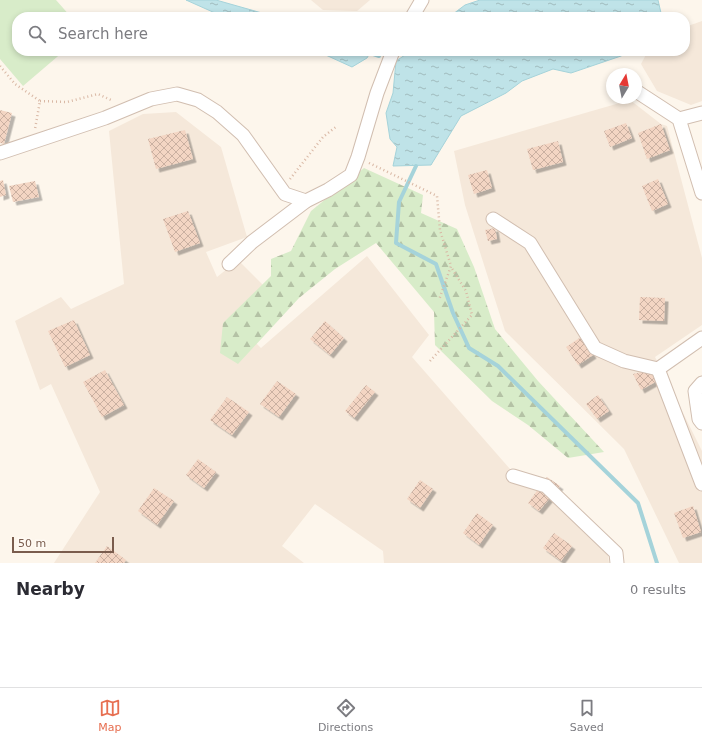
<!DOCTYPE html>
<html lang="en">
<head>
<meta charset="utf-8">
<style>
  :root { --surface:#fff; --page:#f2f2f3; --text:#2b2b33; --muted:#7c7c81; --line:#e1e1e2; --accent:#e76f51 }
  body { margin:0; font-family:"DejaVu Sans",sans-serif; background:var(--page); color:var(--text) }
  .compass { position:absolute; left:606px; top:68px; width:36px; height:36px; border-radius:50%; background:var(--surface); box-shadow:0 2px 6px #0003; rotate:10deg }
  .scale { position:absolute; left:12px; bottom:10px; width:102px; box-sizing:border-box; padding-left:4px; border:2px solid #7a5c4d; border-top:0; font-size:11px; line-height:14px; white-space:nowrap; color:#7a5c4d; -webkit-text-stroke:3px #fffaf3; paint-order:stroke }
  .list { margin:0; padding:0; list-style:none }
  h2 { display:flex; justify-content:space-between; align-items:center; height:52px; margin:0; padding:0 16px; font-size:17px }
  h2 small { font-size:13px; font-weight:400; color:var(--muted) }
  .icon { flex:none; width:22px; height:22px; fill:none; stroke:currentColor; stroke-width:2; stroke-linecap:round; stroke-linejoin:round }
  .map { position:relative; flex:none; width:702px; height:563px; overflow:hidden }
  .search { position:absolute; background:var(--surface); box-shadow:0 2px 6px #0003; left:12px; right:12px; top:12px; height:44px; display:flex; align-items:center; gap:10px; box-sizing:border-box; padding:0 14px; border-radius:16px; color:var(--muted); font-size:15px }
  .sheet { height:124px; background:var(--surface) }
  nav { display:flex; justify-content:space-around; align-items:center; box-sizing:border-box; height:56px; border-top:1px solid var(--line); background:var(--surface); font-size:11px; color:var(--muted) }
  nav a { display:grid; justify-items:center; gap:2px }
  nav .on { color:var(--accent) }
  .map>svg:first-child { display:block }
  .residential { fill:#f5e8da }
  .forest { fill:url(#forest-firs) }
  .pitch { fill:#d8ecc9 }
  .water { fill:url(#water-ripples); stroke:#a5d3da }
  .lines { fill:none; stroke-linecap:round; stroke-linejoin:round }
  .stream { stroke:#a5d3da; stroke-width:4 }
  .building { fill:url(#building-cross-hatch); filter:url(#shadow) }
  .minor-casing { stroke:#d1beb0; stroke-width:15 }
  .path { stroke:#d9b8a5; stroke-width:2.5; stroke-dasharray:1 3; stroke-linecap:butt }
  .minor { stroke:#fff; stroke-width:13 }
</style>
</head>
<body>
<div class="map">
<svg width="702" height="563" viewBox="0 0 702 563">
  <defs>
    <pattern id="forest-firs" width="22" height="20" patternUnits="userSpaceOnUse"><rect width="22" height="20" fill="#d8ecc9"/><path d="M5 1l3.5 6h-7zM16 11l3.5 6h-7z" fill="#b4c2a5"/></pattern>
    <pattern id="water-ripples" width="26" height="14" patternUnits="userSpaceOnUse"><rect width="26" height="14" fill="#bfe3e8"/><path d="M2 4q2-2 4 0t4 0M15 11q2-2 4 0t4 0" fill="none" stroke="#a0bbbe"/></pattern>
    <pattern id="building-cross-hatch" width="8" height="8" patternUnits="userSpaceOnUse"><rect width="8" height="8" fill="#f3d5c3"/><path d="M0 0l8 8M0 8l8-8" fill="none" stroke="#cab0a1"/></pattern>
    <filter id="shadow"><feDropShadow dx="3.5" dy="3.5" stdDeviation="0" flood-color="#0004"/></filter>
  </defs>
  <rect width="100%" height="100%" fill="#fdf6ec"/>
  <g class="residential">
    <polygon points="311,0 370,0 357,11 323,10"/>
    <polygon points="702,21 702,101 691,105 657,91 641,64 648,51 685,51 685,27"/>
    <polygon points="630,100 661,124 667,126 702,258 702,325 655,357 702,451 702,563 679,563 624,449 505,331 465,205 454,151"/>
    <polygon points="176,112 221,147 247,237 206,252 217,277 238,260 279,301 248,335 261,348 367,256 429,335 412,357 510,469 548,489 607,546 609,563 384,563 383,551 315,504 282,546 304,563 54,563 100,492 51,384 40,390 15,321 61,297 71,309 124,284 109,131 143,114"/>
  </g>
  <polygon class="forest" points="364,168 423,195 421,213 457,229 474,267 495,329 538,381 604,452 568,458 528,425 492,401 435,345 434,312 376,243 335,269 299,298 238,364 220,353 223,323 271,276 271,259 291,251 311,211"/>
  <polygon class="pitch" points="0,0 56,0 71,17 17,17 17,51 64,51 23,86 0,59"/>
  <g class="water">
    <polygon points="186,0 216,0 276,17 224,17"/>
    <polygon points="480,0 658,0 661,13 659,17 449,17 465,5"/>
    <polygon points="317,51 371,51 367,58 352,67"/>
    <polygon points="411,51 630,51 621,56 571,73 553,69 522,81 506,93 461,116 431,165 393,166 397,147 390,139 386,113 393,93 396,61"/>
  </g>
  <g class="lines">
    <g class="stream">
      <polyline points="365,51 379,56"/>
      <polyline points="416,166 399,202 396,243 436,264 453,313 469,348 498,366 638,503 657,563"/>
    </g>
  </g>
  <g class="building">
    <polygon points="0,110 12,113 4,144 0,143"/>
    <polygon points="626,123 632,138 610,147 604,131"/>
    <polygon points="661,124 670,150 647,159 638,133"/>
    <polygon points="185,130 193,159 156,169 148,139"/>
    <polygon points="558,141 563,162 533,170 527,149"/>
    <polygon points="487,170 492,188 474,194 468,175"/>
    <polygon points="658,179 668,204 652,211 642,186"/>
    <polygon points="3,180 6,195 0,197 0,181"/>
    <polygon points="35,181 39,197 13,202 9,186"/>
    <polygon points="188,211 200,243 175,252 163,219"/>
    <polygon points="495,228 497,239 488,241 485,230"/>
    <polygon points="640,297 665,298 664,321 639,320"/>
    <polygon points="74,320 90,355 65,367 48,331"/>
    <polygon points="325,321 344,338 330,355 310,339"/>
    <polygon points="581,337 593,355 578,365 566,347"/>
    <polygon points="105,370 124,405 102,417 83,382"/>
    <polygon points="651,370 657,381 641,390 633,374"/>
    <polygon points="277,381 296,394 279,417 260,404"/>
    <polygon points="366,385 375,392 354,418 345,411"/>
    <polygon points="598,395 609,411 597,419 586,404"/>
    <polygon points="227,397 249,412 232,435 210,420"/>
    <polygon points="198,459 216,472 204,488 186,475"/>
    <polygon points="547,477 560,486 539,511 528,503"/>
    <polygon points="420,480 433,489 420,508 407,499"/>
    <polygon points="154,488 174,501 157,525 138,511"/>
    <polygon points="693,506 701,532 683,538 674,513"/>
    <polygon points="477,513 493,525 479,545 463,533"/>
    <polygon points="554,533 572,546 561,561 543,548"/>
    <polygon points="107,546 126,560 124,563 95,563"/>
  </g>
  <g class="lines">
    <defs>
      <g id="minor">
        <polyline points="412,17 422,0"/>
        <polyline points="636,91 679,119 702,193"/>
        <polyline points="679,119 702,113"/>
        <polyline points="0,153 105,118 151,99 177,94 198,100 217,112 243,135 285,194 306,201"/>
        <polyline points="493,219 530,243 595,348 624,361 658,369 702,338"/>
        <polyline points="229,264 252,242 306,201 328,190 351,175 358,157 377,93 393,51"/>
        <polyline points="658,369 702,484"/>
        <polyline points="702,383 695,391 699,419 702,423"/>
        <polyline points="513,476 546,486 616,553 617,563"/>
      </g>
    </defs>
    <use href="#minor" class="minor-casing"/>
    <g class="path">
      <polyline points="0,66 15,84 40,101 35,129"/>
      <polyline points="40,101 67,102 98,94 113,101"/>
      <polyline points="369,163 437,196 440,230 451,266 439,300"/>
      <polyline points="290,179 323,137 337,126"/>
      <polyline points="430,361 472,315 466,291 451,267"/>
    </g>
    <use href="#minor" class="minor"/>
  </g>
</svg>
<svg class="compass" viewBox="-18 -18 36 36"><path d="M0-13l5 13h-10z" fill="#e53935"/><path d="M0 13l5-13h-10z" fill="#7c7c81"/></svg>
<div class="scale">50 m</div>
<div class="search"><svg class="icon" aria-label="search" viewBox="0 0 24 24"><circle cx="10" cy="10" r="6"/><path d="M15 15l6 6"/></svg>Search here</div>
</div>
<section class="sheet">
<h2>Nearby<small>0 results</small></h2>
<ul class="list">
</ul>
</section>
<nav>
<a class="on"><svg class="icon" aria-label="map" viewBox="0 0 24 24"><path d="M3 6l6-2 6 2 6-2v14l-6 2-6-2-6 2zM9 4v14M15 6v14"/></svg>Map</a>
<a><svg class="icon" aria-label="directions" viewBox="0 0 24 24"><path d="M12 3l9 9-9 9-9-9zM9 14v-3h6M13 9l2 2-2 2"/></svg>Directions</a>
<a><svg class="icon" aria-label="saved" viewBox="0 0 24 24"><path d="M7 4h10v16l-5-4-5 4z"/></svg>Saved</a>
</nav>
</body>
</html>
